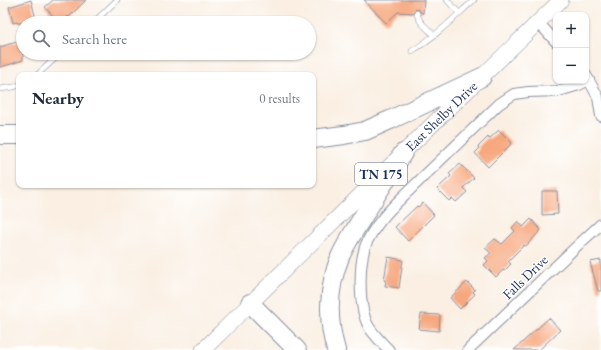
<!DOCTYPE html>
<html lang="en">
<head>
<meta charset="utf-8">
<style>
  :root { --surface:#fff; --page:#f6f6f7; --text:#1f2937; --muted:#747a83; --line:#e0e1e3 }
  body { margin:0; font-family:"EB Garamond",serif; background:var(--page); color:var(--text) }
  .controls { position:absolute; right:12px; top:12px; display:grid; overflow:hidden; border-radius:8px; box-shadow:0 1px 3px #0004 }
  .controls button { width:36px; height:36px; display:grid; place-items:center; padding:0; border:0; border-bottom:1px solid var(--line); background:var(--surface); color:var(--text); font:20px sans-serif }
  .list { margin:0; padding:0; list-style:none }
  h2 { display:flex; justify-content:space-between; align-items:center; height:52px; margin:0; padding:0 16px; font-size:17px }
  h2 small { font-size:13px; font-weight:400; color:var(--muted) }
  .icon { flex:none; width:22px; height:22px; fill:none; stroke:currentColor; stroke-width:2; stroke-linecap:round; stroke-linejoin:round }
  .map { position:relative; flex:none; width:601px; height:350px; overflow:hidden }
  .search { position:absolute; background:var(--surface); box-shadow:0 1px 3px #0004; left:16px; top:16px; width:300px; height:44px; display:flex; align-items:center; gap:10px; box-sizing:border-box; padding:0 14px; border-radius:22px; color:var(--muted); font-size:15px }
  .panel { position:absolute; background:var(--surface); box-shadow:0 1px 3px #0004; left:16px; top:72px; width:300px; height:116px; border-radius:8px }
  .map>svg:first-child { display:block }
  .building { fill:#f7a77e }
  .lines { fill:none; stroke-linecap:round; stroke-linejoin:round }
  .lane-casing { stroke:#8a8fa0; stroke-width:6 }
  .street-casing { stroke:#8a8fa0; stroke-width:12 }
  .primary-casing { stroke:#8a8fa0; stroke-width:16 }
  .highway-casing { stroke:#8a8fa0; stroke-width:20 }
  .lane { stroke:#fff; stroke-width:5 }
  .street { stroke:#fff; stroke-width:10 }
  .primary { stroke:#fff; stroke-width:15 }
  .highway { stroke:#fff; stroke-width:18 }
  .labels { text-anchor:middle; stroke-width:3; stroke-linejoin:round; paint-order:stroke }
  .shield { fill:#fff; stroke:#5f6d8e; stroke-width:1 }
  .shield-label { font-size:13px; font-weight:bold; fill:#1b2f5e }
  .street-label { font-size:14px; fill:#1b2f5e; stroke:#fff }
</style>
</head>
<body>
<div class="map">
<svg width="601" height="350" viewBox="0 0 601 350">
  <rect width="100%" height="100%" fill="#fff"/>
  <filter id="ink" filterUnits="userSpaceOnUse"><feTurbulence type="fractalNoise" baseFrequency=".025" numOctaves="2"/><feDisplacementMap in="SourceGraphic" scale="8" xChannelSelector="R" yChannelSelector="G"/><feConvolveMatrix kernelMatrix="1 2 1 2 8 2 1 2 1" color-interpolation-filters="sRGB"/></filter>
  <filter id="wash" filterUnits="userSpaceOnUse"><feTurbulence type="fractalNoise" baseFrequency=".012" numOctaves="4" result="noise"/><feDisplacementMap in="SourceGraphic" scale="16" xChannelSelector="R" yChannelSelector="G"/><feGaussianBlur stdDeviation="0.9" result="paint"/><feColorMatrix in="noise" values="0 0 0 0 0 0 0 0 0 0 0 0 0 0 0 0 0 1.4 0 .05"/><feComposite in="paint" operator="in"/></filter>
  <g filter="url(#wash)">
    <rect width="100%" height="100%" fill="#faefe2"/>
    <g id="blocks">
      <g class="building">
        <polygon points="31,0 37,23 17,23 17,22 13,23 9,7"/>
        <polygon points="53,0 86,0 69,17 68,16 61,23 59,23 45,7"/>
        <polygon points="364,0 424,0 423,13 421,13 420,11 418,9 415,10 413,13 398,12 386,23"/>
        <polygon points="23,40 23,60 11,64 0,67 0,47"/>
        <polygon points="499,130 512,143 488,167 475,153 479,149 478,147 488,137 489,139"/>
        <polygon points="460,164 474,178 463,188 467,192 456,202 452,198 449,201 437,189 451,176 449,174"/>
        <polygon points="542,191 557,191 558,214 542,215"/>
        <polygon points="423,203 434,215 408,241 395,227 417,206 418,207"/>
        <polygon points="531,219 541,230 526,246 524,245 508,261 511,264 504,271 503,270 496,277 484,265 488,261 485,258 491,253 485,248 495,239 502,244 515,231 512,228 518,221 523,227"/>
        <polygon points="388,257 403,260 399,288 385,286 386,281 384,280"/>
        <polygon points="601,260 601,291 598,291 590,262"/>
        <polygon points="467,282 475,290 473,292 475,294 460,309 450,298"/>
        <polygon points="421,314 440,315 439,331 419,329"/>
        <polygon points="549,318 560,330 539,350 514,350"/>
      </g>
    </g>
  </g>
  <g filter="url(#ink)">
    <use href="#blocks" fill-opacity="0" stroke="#8a8fa0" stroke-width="1"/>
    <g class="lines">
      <defs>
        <g id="lane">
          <polyline points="447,0 459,13"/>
          <path d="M 417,13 C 418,22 428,29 434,35"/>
          <polyline points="93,23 117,0"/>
          <path d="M 412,51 C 435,37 454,18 474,0"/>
          <polyline points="37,75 61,53"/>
          <polyline points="0,89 14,87 19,85"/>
        </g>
        <g id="street">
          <polyline points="538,22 556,42"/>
          <polyline points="586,75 598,97 601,116"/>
          <path d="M 389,350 C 382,343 374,335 369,327 C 358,308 358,259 368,240 C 380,216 403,197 422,178 C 448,153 473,129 499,104 L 514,94 L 528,92 L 559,91 L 579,85 L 589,80"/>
          <polyline points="468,350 577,246 601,224"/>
        </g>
        <g id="primary">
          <path id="s1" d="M 203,350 L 403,153 L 561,0"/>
        </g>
        <g id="highway">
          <polyline points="0,135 19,135"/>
          <polyline points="313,139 344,135 365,131 390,120 482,77"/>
          <polyline points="250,303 297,350"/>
          <path d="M 336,350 C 327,320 328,287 340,257 C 347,241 358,225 367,210 C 379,191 391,172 403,153"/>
        </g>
      </defs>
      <use href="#lane" class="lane-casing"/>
      <use href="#street" class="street-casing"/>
      <use href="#primary" class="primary-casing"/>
      <use href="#highway" class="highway-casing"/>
      <use href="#lane" class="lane"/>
      <use href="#street" class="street"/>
      <use href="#primary" class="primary"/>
      <use href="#highway" class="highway"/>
    </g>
  </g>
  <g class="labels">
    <rect class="shield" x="355" y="163" width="52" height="22" rx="3"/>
    <g class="shield-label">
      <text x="381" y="179">TN 175</text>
    </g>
    <g class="street-label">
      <text dy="5" stroke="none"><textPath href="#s1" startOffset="334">East Shelby Drive</textPath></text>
      <text transform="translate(525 277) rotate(-44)" y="5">Falls Drive</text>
    </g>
  </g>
</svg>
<div class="controls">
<button>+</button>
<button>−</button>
</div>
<div class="search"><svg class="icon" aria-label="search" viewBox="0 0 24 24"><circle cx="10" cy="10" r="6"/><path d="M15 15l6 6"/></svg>Search here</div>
<section class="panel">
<h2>Nearby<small>0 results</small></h2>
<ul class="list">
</ul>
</section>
</div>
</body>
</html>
